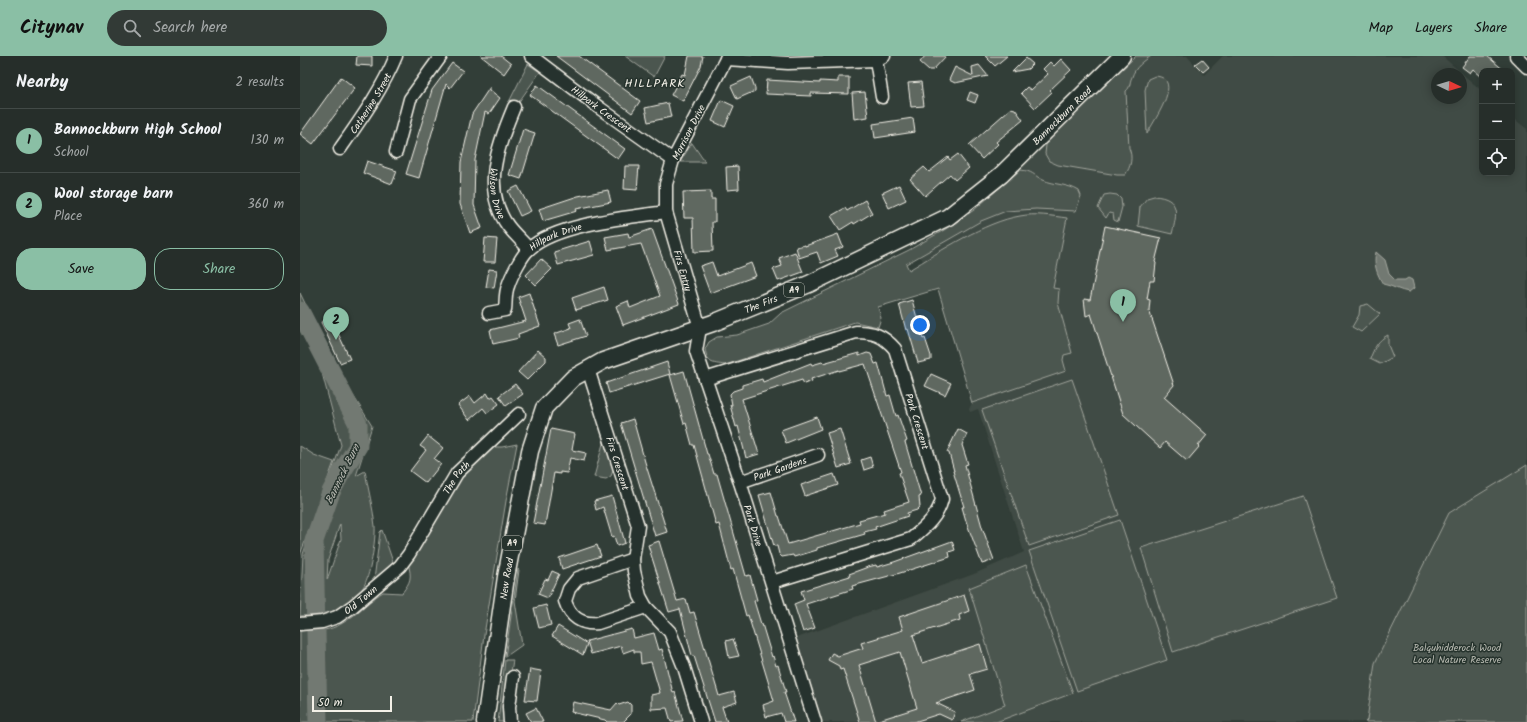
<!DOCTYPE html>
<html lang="en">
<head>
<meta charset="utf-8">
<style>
  :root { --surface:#262e2a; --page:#323a36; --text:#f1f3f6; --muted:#a4a8a8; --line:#424a47; --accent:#8abfa5 }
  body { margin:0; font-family:Kalam,sans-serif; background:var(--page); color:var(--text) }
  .controls { position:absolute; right:12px; top:12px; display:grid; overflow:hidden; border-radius:8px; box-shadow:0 2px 10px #0003 }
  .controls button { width:36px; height:36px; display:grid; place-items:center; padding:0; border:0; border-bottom:1px solid var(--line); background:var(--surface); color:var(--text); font:20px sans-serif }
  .compass { position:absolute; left:1131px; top:12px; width:36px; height:36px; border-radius:50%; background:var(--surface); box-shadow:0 2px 10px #0003; rotate:94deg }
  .scale { position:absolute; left:12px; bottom:10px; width:80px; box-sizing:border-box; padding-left:4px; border:2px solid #f4f1e8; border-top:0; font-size:11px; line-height:14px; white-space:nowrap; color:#f4f1e8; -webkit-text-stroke:3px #26332d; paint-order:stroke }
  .you { position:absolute; left:620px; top:269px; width:14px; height:14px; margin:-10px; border:3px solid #fff; border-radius:50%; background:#1a73e8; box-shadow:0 0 0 6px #1a73e833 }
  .badge { display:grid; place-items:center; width:26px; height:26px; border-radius:50%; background:var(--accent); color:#111; font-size:13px; font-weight:700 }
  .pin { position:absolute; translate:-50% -33px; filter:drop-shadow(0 1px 2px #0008) }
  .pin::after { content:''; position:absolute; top:21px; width:14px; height:12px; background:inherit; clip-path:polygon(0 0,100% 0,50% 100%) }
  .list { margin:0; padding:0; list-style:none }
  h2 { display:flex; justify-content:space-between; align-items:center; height:52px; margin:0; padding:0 16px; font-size:17px }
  h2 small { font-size:13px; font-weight:400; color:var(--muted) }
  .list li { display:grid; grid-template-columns:26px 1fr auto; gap:12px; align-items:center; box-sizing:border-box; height:64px; padding:0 16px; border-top:1px solid var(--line) }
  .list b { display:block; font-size:15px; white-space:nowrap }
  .list p { margin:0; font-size:13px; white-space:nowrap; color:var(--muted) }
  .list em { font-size:13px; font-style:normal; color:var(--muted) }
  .actions { display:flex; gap:8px; padding:12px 16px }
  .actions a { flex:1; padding:9px 0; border:1px solid var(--accent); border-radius:16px; text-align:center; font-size:14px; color:var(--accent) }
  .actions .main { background:var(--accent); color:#111 }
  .icon { flex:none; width:22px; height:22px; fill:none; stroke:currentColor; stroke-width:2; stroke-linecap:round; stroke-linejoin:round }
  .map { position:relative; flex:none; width:1227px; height:666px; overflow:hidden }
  header { display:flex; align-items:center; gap:24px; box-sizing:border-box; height:56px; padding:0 20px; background:var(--accent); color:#111 }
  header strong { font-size:19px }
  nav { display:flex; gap:22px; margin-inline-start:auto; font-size:14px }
  .search { width:280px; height:36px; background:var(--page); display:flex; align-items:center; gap:10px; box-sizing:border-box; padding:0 14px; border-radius:22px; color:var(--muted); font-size:15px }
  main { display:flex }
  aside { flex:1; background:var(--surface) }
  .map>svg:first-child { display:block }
  .built { fill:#404b44; fill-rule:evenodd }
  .green { fill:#4c564f; stroke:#a0a49c; fill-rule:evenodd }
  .water { fill:#727972; stroke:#a6a9a1 }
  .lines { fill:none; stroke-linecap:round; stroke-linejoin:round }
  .river { stroke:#727972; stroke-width:19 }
  .building { fill:#5f6861; stroke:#f4f1e8 }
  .minor-casing { stroke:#f4f1e8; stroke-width:15 }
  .major-casing { stroke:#f4f1e8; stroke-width:19 }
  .minor { stroke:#26332d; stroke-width:12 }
  .major { stroke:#26332d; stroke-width:16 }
  .labels { text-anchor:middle; stroke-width:3; stroke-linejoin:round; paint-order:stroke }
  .shield { fill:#26332d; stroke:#b6b8b0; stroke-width:1 }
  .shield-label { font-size:9px; font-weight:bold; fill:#f4f1e8 }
  .street-label { font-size:10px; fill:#f4f1e8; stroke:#26332d }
  .park-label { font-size:10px; fill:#b9bbb2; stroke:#26332d }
  .water-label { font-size:11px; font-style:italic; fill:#babbb3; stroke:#26332d }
  .quarter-label { font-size:12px; letter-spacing:1px; fill:#f4f1e8; stroke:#26332d }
</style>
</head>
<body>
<header>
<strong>Citynav</strong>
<div class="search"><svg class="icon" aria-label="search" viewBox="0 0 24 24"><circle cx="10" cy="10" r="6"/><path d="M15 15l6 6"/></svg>Search here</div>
<nav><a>Map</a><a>Layers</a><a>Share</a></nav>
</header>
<main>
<aside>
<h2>Nearby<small>2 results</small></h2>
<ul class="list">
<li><span class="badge">1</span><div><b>Bannockburn High School</b><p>School</p></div><em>130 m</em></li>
<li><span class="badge">2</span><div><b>Wool storage barn</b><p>Place</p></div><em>360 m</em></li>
</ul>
<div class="actions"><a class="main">Save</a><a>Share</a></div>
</aside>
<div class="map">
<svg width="1227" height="666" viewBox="0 0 1227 666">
  <rect width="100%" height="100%" fill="#323e38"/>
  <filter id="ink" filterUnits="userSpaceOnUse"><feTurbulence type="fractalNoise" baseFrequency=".025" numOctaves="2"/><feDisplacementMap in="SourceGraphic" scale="8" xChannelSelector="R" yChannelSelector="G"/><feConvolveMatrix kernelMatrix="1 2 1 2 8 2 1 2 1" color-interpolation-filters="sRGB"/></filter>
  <g filter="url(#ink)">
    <path class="built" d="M 836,0 L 887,0 L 904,19 L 923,0 L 1142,0 L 1182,35 L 1182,117 L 1212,117 L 1212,61 L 1227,73 L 1227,409 L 1149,457 L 1067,664 L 1065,666 L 520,666 L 494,583 L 674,518 L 724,496 L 678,353 L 670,356 L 669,353 L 672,347 L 638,233 L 615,190 L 668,158 ZM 1137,18 L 1161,18 L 1161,42 L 1137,42 Z"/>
    <g class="green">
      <polygon points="325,0 365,0 354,21"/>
      <path d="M 836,0 L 851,0 C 843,6 835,11 832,21 C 829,27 831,31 826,35 L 829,92 C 833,101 831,111 825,119 L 817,119 L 758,109 L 749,105 L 745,98 L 746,89 L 754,78 Z"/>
      <polygon points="228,8 240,16 218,47 209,46"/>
      <path d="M 855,20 C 885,22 854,64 847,78 L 845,34 L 848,23 Z"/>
      <polygon points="392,87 405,106 380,106"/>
      <path d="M 720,114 C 733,115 733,119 743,124 C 755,129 768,128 779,135 L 781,140 L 776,155 L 736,153 L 706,155 L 681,165 L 606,208 L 609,214 C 641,195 684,166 720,160 C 735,157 752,160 767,162 L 753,232 L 759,233 L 758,247 L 772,297 L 764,299 L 763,304 L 766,315 L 672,347 L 638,233 L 578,251 L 581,262 L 578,271 L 555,266 L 425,309 C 411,307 408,308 405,293 L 409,286 L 417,281 L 437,279 L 469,268 L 481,257 L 609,194 L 644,174 L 674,154 Z"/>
      <polygon points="810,138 817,139 821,143 822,151 818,166 814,164 813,158 809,157 806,162 798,152 804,139"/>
      <path d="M 854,140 C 881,142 877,158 872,178 L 838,170 L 840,151 L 847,142 Z"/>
      <path d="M 0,237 L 38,315 L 72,370 L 56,420 L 65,415 C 68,433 73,451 75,470 C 76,483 70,523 62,533 C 52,545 35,555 21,560 L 20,559 L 0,560 L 3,498 L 41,389 L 21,313 L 0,274 ZM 40,468 L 41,483 L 27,524 L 28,504 Z"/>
      <polygon points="1068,248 1080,258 1061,276 1052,271 1059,259 1060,250"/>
      <path d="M 1088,279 L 1088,289 L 1093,301 L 1080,308 L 1070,303 C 1074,292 1078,284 1088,279 Z"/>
      <polygon points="772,323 819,459 729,490 682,354"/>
      <polygon points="305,380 314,412 311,420 306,423 294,421"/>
      <path d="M 217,388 L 206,445 L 184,579 L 173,666 L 26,666 L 24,636 L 26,621 L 23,608 L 24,574 C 47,571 65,547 83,536 L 102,537 C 111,525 112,522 108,507 L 123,487 L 162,416 L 186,395 L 194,391 L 202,391 Z"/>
      <polygon points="0,390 14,399 34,406 0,499"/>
      <polygon points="1227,409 1227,666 1065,666 1067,664 1075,607 1149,457"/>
      <polygon points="1003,440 1037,542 873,596 841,492"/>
      <polygon points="820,464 867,604 777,635 729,495"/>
      <path d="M 82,474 L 93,506 C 88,514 82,519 74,524 L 80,476 Z"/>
      <polygon points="726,509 773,637 696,666 661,666 705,649 669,532"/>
      <polygon points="218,513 219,514 215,545 222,589 205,601"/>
      <polygon points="12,573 13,588 11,666 0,666 0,575"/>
      <polygon points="205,604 213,604 208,634 208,666 198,666"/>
    </g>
    <path class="water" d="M 1076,196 L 1085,204 L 1089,218 L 1095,224 L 1105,224 L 1108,222 L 1112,224 L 1114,232 L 1109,236 C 1100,235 1093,230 1083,228 C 1077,218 1073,208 1076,196 Z"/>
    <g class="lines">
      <polyline class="river" points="0,255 58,368 58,390 40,419 31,436 14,485 18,666"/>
    </g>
    <g class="building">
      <polygon points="57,0 72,0 72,10 56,9"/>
      <polygon points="181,0 201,0 211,8 204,18"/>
      <polygon points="256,0 279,0 340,45 332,57"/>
      <polygon points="389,0 403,0 401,10 383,45 371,39 382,18 385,19"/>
      <polygon points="625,0 646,0 633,14 629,14 620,6"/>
      <polygon points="685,0 707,0 695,10"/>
      <polygon points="1170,0 1187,0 1205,15 1182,15 1182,21 1173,13 1170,17 1162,11"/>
      <polygon points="726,2 733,8 728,13 712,16"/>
      <polygon points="761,3 771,14 750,34 752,36 735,52 721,37 727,31 731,34 748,18 743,13 750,6 754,10"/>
      <polygon points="902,3 909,11 903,16 895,8"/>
      <polygon points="152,7 163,15 150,32 146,28 119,122 106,118 132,34"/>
      <polygon points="679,9 688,20 655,27 649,24 655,11 673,20 672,11"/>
      <polygon points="41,21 55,32 13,88 0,78"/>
      <polygon points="451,21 455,32 455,35 437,43 431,30"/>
      <polygon points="538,21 549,21 549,38 511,37 511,40 466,38 467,24 520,27 520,25 538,26"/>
      <polygon points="621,26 624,50 611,51 608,27"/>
      <polygon points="237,29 325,93 318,103 230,39"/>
      <polygon points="190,31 190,34 200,42 189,58 185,56 175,104 174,149 182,172 170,177 160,148 161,106 172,58"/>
      <polygon points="565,36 568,61 554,63 552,37"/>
      <polygon points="670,36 678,39 675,47 667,44"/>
      <polygon points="421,44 434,50 425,71 412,65"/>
      <polygon points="368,47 371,61 348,66 345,52"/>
      <polygon points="711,52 715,53 723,64 696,86 698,88 682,103 669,89"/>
      <polygon points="613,62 615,76 575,82 573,68"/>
      <polygon points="223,73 235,77 221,123 209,119"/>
      <polygon points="658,98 669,112 655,124 650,118 625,140 610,123 624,111 629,116 648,101 650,104"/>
      <polygon points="67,105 97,115 92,128 63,117"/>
      <polygon points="325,110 339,110 337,134 324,133"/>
      <polygon points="438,110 439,133 427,134 426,111"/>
      <polygon points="599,129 606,144 589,152 582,137"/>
      <polygon points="218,130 231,155 220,160 208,135"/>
      <polygon points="308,134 311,146 276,153 277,155 243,165 239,153 278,140"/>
      <polygon points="411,135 411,143 415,143 415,166 412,166 413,195 394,196 393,162 384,162 383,136"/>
      <polygon points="565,144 572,157 554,168 553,166 540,174 531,160 545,152 547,155"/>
      <polygon points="805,170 861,182 855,206 856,207 854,225 850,225 847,243 850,244 849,254 874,329 864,341 907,379 898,390 899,391 887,405 865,386 860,392 823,358 791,258 786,260 784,243 790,244"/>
      <polygon points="352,173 379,248 323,269 316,250 328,245 330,252 360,240 341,188 308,194 305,181 328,177 329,181"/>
      <polygon points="538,178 543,191 535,194 538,200 521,207 517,196 499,202 496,191 505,189 505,190"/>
      <polygon points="185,182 197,183 195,206 183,206"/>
      <polygon points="290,185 294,199 258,209 254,196"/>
      <polygon points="495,196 503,216 478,225 473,213 482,210 479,202"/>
      <polygon points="241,203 252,213 236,229 226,219"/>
      <polygon points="412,206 417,220 451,207 456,220 410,237 400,210"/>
      <polygon points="189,213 197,214 194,232 186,231"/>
      <polygon points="304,231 308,244 276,254 272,242"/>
      <polygon points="229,237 240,270 218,278 219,282 193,288 190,274 226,265 218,241"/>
      <polygon points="612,244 623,283 625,282 631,300 631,304 618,307 608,273 606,274 599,248"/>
      <polygon points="31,262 50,303 40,307 21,266"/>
      <polygon points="280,263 286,280 258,289 254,278 271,272 269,267"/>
      <polygon points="238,294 246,301 246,305 227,324 218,316"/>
      <polygon points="559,297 559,300 567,297 571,298 575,308 578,307 587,340 590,339 596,360 598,359 607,385 605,386 621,440 619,441 620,451 617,454 607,457 608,460 575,471 576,473 564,476 565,478 517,492 517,494 494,501 493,499 482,501 479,498 477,490 474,490 459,439 471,436 478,460 479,460 488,488 560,467 559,464 585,457 584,454 609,446 599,417 601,416 565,308 539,315 539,314 511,323 512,325 504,328 502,324 442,343 459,398 446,402 438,370 436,371 430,349 432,349 430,338 433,335 442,332 442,329 462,323 463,326 511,307 512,309 522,306 523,307"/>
      <polygon points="367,306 370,318 309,337 306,327"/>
      <polygon points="384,315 407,398 408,398 414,418 417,418 446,520 450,519 457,544 454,545 461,568 462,568 472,601 473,600 476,610 478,609 486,636 484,636 494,666 484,666 481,657 466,661 463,649 474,645 448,559 446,560 433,513 431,514 419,468 416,469 394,389 392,389 386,367 384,368 370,319"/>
      <polygon points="631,318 651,327 645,339 625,330"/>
      <polygon points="215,328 223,338 206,350 199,340"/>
      <polygon points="187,337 190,342 193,340 199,348 187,357 183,352 169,364 158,349 170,340 175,347"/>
      <polygon points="517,361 521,373 486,387 481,374"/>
      <polygon points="333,363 345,406 367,476 355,480 321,367"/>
      <polygon points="251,373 275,378 272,394 286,397 284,405 270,402 267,417 260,416 260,418 254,417 245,469 233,467"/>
      <polygon points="540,373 551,408 538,412 527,377"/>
      <polygon points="658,373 667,378 662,389 668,408 665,409 682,471 694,504 682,508 666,465 662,451 664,451 653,415 654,415 649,397 647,396"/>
      <polygon points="128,380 143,392 134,403 141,408 126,427 110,415 126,394 120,390"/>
      <polygon points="570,401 573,411 564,414 561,404"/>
      <polygon points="534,418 538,429 505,440 501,429"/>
      <polygon points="312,440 325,487 317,490 314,480 312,481 303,451 296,454 294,445"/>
      <polygon points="359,485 377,545 386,543 390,557 394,556 419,640 434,636 437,646 422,651 427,666 415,666 394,600 392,600 380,553 369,556 348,489"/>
      <polygon points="652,485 655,494 649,496 650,501 600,517 552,530 553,533 506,548 515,572 503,576 494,548 504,544 501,535 550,520 549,518 568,511 576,509 577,511 594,506"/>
      <polygon points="297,489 301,500 262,513 259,502"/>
      <polygon points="252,515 259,518 248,542 238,538 245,523 248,524"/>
      <polygon points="664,539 669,555 659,559 660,564 613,579 622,607 680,588 687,613 670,618 675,634 636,647 655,656 652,664 639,658 614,666 579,666 579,664 617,652 600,596 559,609 576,666 560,666 543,613 540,614 539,610 528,604 532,597 538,600 563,592 561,587 603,574 599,561"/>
      <polygon points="246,549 251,569 239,572 234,552"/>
      <polygon points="258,570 287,588 283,599 252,580"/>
      <polygon points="332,573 334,582 354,577 359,594 362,593 373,637 375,636 383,665 371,666 367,652 351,653 351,639 360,637 351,606 341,608 340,596 334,596 334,593 323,597 321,590 291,598 287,585"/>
      <polygon points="433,583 439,600 429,602 426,585"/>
      <polygon points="230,613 241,615 237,645 225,644"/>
      <polygon points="273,646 311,654 317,647 319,649 328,646 331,649 331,658 323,666 307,666 305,664 271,656"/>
      <polygon points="236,652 243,666 231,666 226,657"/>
    </g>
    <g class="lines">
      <defs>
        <g id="minor">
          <path id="s1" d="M 231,0 L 301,53 L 373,104"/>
          <path id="s2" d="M 427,0 L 426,3 L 373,104 L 366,128 L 366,156 L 400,272 L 396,295 L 440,426 L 515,666"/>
          <polyline points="1216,0 1227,11"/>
          <polyline points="426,3 488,7 576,4 584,0"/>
          <polyline points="576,4 582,41"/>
          <path id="s3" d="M 214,51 C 198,89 181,133 208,170 C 214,178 222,185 229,193"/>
          <path id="s4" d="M 40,93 C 61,63 82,34 96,0"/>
          <polyline points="96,96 110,43 141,0"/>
          <path id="s5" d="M 189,257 L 205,254 C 206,246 205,237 208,230 C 211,220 222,199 229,193 C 256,168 330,161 366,156"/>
          <path id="s6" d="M 288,313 L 338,470 L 333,503 L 334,515 L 340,540 L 346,551 L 370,576 L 384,611 L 401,666"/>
          <path id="s7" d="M 405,323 L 556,276 C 573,276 583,279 595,293 L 642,443 C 638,461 624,472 611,483 L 472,526"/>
          <path id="s8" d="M 440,426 L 518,399"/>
          <path d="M 333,503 L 278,522 L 269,533 L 265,545 C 270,561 282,569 298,567 L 346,551"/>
          <path id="s9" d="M 0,568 L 22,566 L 37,561 L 53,550 L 100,510 L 109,498 L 157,417 L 219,358"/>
          <polyline points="210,666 209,651 213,621"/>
        </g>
        <g id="major">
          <path id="s10" d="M 185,666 L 206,521 L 230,395 L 244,352 L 273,322 L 303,305 L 413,267 L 509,228 L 648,161 L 701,119 L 822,0"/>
        </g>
      </defs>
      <use href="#minor" class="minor-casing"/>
      <use href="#major" class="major-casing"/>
      <use href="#minor" class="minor"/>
      <use href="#major" class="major"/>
    </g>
  </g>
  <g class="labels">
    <g class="shield">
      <rect x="484" y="227" width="20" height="14" rx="3"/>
      <rect x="202" y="480" width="20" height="14" rx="3"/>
    </g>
    <g class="shield-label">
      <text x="494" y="237">A9</text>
      <text x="212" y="490">A9</text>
    </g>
    <g class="street-label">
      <text dy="4" stroke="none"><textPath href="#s4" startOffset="55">Catherine Street</textPath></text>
      <text dy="4" stroke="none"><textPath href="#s1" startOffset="88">Hillpark Crescent</textPath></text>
      <text dy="4" stroke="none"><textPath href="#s10" startOffset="923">Bannockburn Road</textPath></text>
      <text transform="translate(388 76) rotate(-63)" y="4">Morrison Drive</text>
      <text dy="4" stroke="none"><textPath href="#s3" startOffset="90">Wilson Drive</textPath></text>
      <text dy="4" stroke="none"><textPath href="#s5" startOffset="113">Hillpark Drive</textPath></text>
      <text dy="4" stroke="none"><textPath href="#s2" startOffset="231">Firs Entry</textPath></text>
      <text dy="4" stroke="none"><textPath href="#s10" startOffset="564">The Firs</textPath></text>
      <text dy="4" stroke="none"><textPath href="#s7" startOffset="278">Park Crescent</textPath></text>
      <text dy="4" stroke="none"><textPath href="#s6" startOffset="99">Firs Crescent</textPath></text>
      <text dy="4" stroke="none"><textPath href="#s8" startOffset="42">Park Gardens</textPath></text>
      <text dy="4" stroke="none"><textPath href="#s9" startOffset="224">The Path</textPath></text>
      <text dy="4" stroke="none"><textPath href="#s2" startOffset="498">Park Drive</textPath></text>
      <text dy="4" stroke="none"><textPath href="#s10" startOffset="145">New Road</textPath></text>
      <text dy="4" stroke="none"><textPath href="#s9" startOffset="67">Old Town</textPath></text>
    </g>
    <g class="park-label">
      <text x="1157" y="595">Balquhidderock Wood<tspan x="1157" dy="12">Local Nature Reserve</tspan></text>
    </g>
    <g class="water-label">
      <text transform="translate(42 418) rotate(-64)" y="4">Bannock Burn</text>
    </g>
    <g class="quarter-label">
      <text x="355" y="31">HILLPARK</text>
    </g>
  </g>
</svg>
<div class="controls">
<button>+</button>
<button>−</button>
<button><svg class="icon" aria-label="locate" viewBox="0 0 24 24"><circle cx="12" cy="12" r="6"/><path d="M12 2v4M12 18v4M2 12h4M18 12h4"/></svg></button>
</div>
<svg class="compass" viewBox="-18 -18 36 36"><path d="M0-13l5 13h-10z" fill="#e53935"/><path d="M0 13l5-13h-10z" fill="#a4a8a8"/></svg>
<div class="scale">50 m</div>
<div class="you"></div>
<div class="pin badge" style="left:823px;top:266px">1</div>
<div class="pin badge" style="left:36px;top:284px">2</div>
</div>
</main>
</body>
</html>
